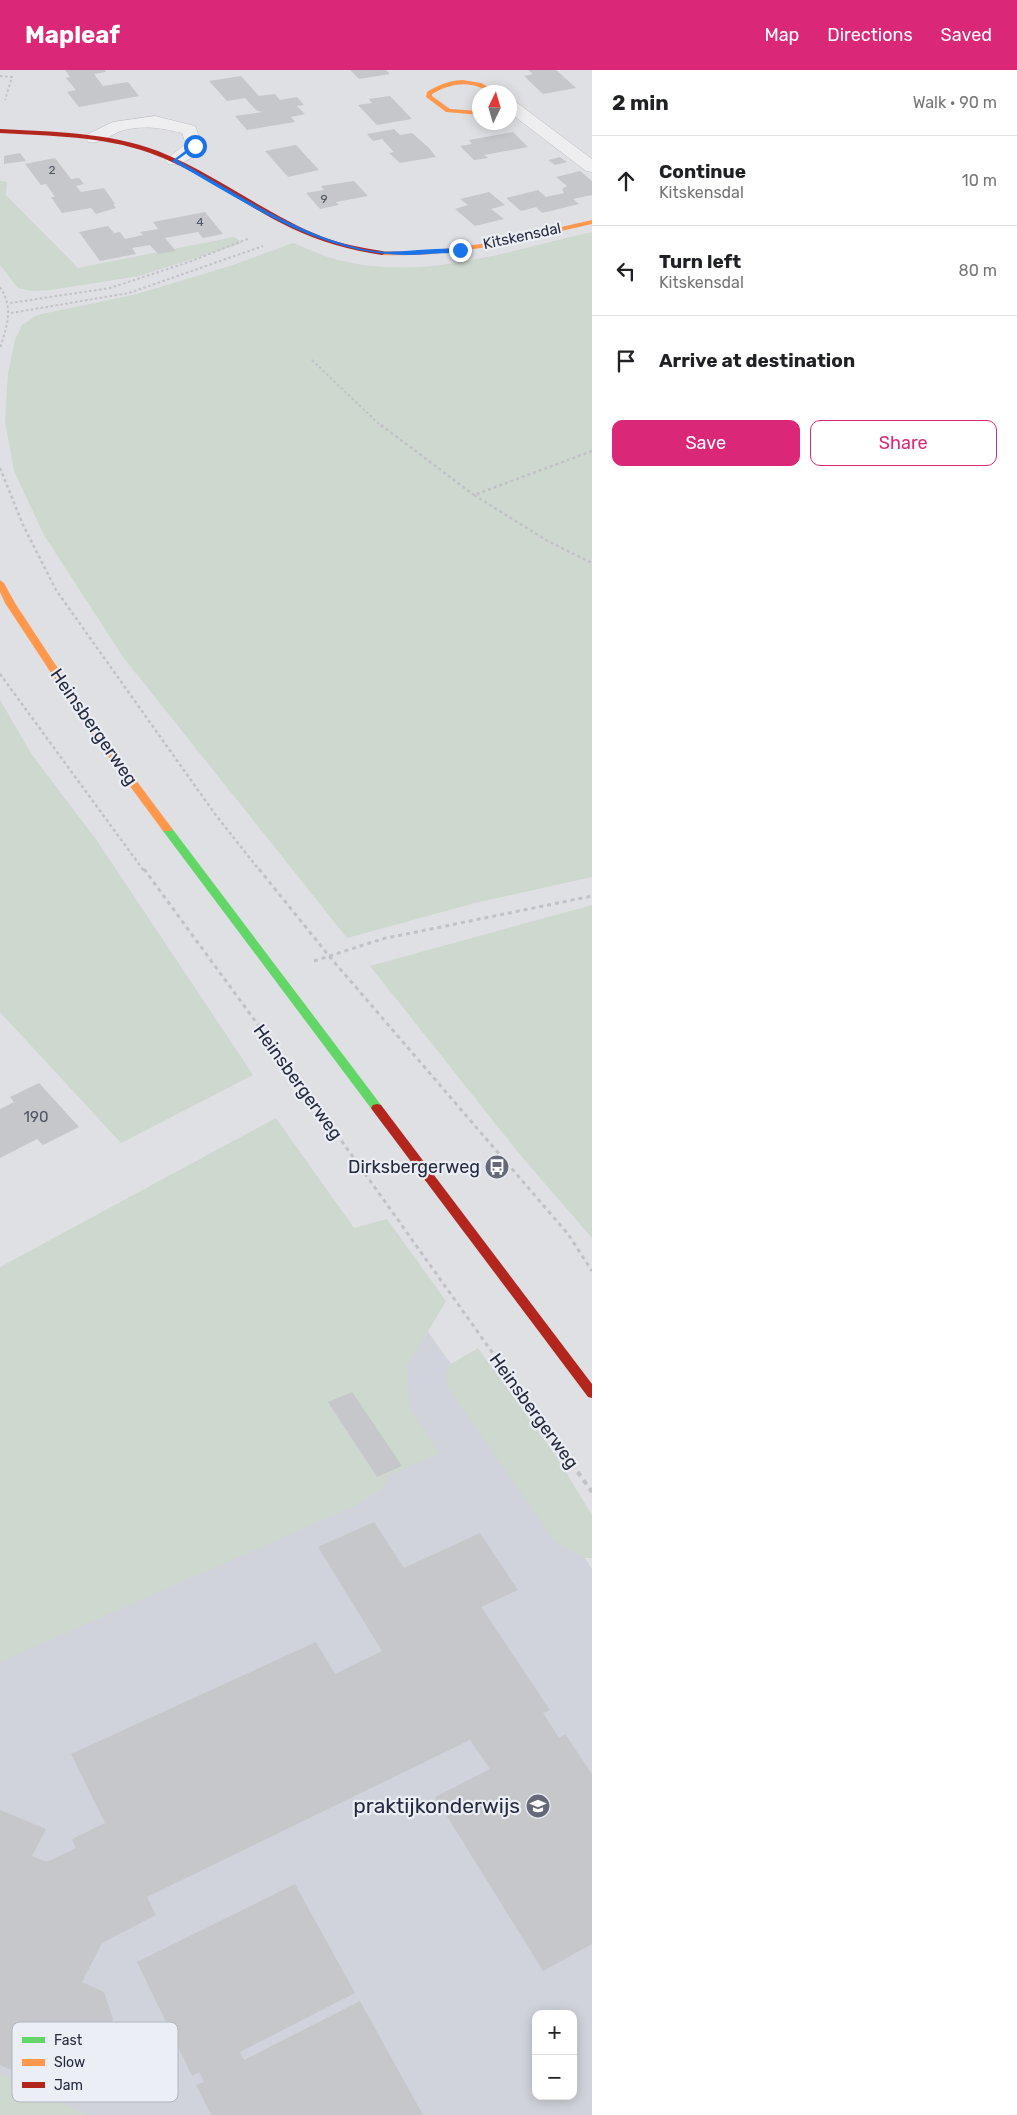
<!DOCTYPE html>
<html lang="en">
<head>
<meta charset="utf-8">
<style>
  :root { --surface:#fff; --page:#f2f2f2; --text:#202124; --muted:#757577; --line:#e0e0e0; --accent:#db2777 }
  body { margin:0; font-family:Rubik,sans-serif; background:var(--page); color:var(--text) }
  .controls { position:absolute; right:15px; bottom:15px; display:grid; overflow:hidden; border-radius:10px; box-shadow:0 2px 12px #0003 }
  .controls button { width:45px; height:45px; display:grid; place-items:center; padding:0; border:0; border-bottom:1px solid var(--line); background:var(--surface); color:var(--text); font:25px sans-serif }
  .compass { position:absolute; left:472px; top:15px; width:45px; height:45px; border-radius:50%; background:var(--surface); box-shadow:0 2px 12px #0003; rotate:5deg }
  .stop { position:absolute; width:15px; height:15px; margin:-11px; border:4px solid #1a73e8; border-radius:50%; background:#fff }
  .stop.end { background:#1a73e8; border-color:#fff; box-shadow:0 1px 5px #0008 }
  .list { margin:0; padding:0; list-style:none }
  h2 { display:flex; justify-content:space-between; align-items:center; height:65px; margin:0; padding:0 20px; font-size:21px }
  h2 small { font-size:16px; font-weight:400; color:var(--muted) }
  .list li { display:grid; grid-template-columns:32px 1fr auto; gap:15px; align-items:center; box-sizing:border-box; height:90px; padding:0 20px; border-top:1px solid var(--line) }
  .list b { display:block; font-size:19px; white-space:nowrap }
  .list p { margin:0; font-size:16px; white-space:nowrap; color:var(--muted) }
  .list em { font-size:16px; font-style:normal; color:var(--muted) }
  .actions { display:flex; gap:10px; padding:15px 20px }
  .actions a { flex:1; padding:11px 0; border:1px solid var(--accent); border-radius:10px; text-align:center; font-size:18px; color:var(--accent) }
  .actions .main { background:var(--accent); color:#fff }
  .icon { flex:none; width:28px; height:28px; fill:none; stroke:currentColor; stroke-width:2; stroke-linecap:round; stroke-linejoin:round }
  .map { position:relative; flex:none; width:592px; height:2045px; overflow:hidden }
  header { display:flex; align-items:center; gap:30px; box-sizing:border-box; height:70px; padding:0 25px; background:var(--accent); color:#fff }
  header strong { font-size:24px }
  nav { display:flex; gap:28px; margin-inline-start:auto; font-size:18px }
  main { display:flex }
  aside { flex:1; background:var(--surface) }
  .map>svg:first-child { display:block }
  .built { fill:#d0d3db; fill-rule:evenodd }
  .green { fill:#cdd8ce }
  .building { fill:#c5c7cb }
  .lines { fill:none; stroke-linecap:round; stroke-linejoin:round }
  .street-casing { stroke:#bdbec2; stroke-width:1 }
  .path-far3 { stroke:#c1c1c7; stroke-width:2; stroke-dasharray:2.5 2.5; stroke-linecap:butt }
  .path-far2 { stroke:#c1c1c7; stroke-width:2.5; stroke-dasharray:3 3; stroke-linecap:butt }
  .path-far1 { stroke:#c1c1c7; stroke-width:3; stroke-dasharray:4 4; stroke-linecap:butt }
  .path { stroke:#c1c1c7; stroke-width:4; stroke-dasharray:5 5; stroke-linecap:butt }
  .street { fill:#eeeef1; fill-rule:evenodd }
  .fast { fill:#63d668; fill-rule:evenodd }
  .slow { fill:#ff974d; fill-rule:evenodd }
  .jam { fill:#b3261e; fill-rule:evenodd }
  .route { fill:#1a73e8 }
  .labels { text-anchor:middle; stroke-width:4.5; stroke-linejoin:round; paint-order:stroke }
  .far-number-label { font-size:12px; fill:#4f5463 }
  .far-street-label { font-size:15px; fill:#252b3e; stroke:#ebeef5 }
  .number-label { font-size:15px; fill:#4f5463 }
  .street-label { font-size:18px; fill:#252b3e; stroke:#ebeef5 }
  .poi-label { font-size:18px; fill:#252b3e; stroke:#ebeef5; text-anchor:end }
  .near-poi-label { font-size:21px; fill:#252b3e; stroke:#ebeef5; text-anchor:end }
  .key { fill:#ebeef5; stroke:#b0b4be; stroke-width:1 }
  .key-label { font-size:14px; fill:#252b3e }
</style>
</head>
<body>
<header>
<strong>Mapleaf</strong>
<nav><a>Map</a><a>Directions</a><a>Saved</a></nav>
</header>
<main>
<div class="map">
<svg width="592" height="2045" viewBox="0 0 592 2045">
  <rect width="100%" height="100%" fill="#dfe0e4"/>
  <path class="built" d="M 338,1136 L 522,1393 L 592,1499 L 592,2045 L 0,2045 L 0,1271 ZM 536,1944 L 573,1944 L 573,2026 L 536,2026 Z"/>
  <g class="green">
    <polygon points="0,111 7,112 6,125 78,198 234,167 243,173 139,206 51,220 31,221 18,218 0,195"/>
    <path d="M 592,162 L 592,807 L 475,833 L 347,868 L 123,587 L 44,465 L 14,401 L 5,351 L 8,303 L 15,270 L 22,255 L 37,245 L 137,224 L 233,195 L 293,173 C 309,179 326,188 343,191 C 426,211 511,180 592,162 Z"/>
    <polygon points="0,630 32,685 95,768 253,1005 121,1073 0,942"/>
    <polygon points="592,835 592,1168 522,1087 370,896"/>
    <polygon points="276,1048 354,1158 387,1149 446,1231 407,1297 411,1340 441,1384 388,1405 384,1418 353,1437 0,1592 0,1197"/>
    <polygon points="478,1278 556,1386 592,1445 592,1488 585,1488 555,1472 448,1318 445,1305 451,1294"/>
    <polygon points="0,2004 89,2045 0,2045"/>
  </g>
  <g class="building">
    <polygon points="65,0 105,0 106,2 94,4 103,16 128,12 139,26 79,37 67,22 76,20 66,8 70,7"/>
    <polygon points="350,0 386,0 390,4 359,9"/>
    <polygon points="528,0 556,0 576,18 543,24 524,6 533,4"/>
    <polygon points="241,6 259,26 275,24 280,30 297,27 304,35 297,36 305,44 291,47 295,52 247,60 235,46 262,42 256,40 245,28 227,31 209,11"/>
    <polygon points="390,26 412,49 377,55 358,35 372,33 369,29"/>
    <polygon points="394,59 400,65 412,63 429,78 436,87 400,93 389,83 394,82 382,69 373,71 367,64"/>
    <polygon points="513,62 528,77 484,85 488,88 474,90 460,76 472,74 469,70"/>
    <polygon points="296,75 319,100 288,107 265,81"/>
    <polygon points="20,83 26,91 4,94 4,86"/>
    <polygon points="560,87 567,92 555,95 548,90"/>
    <polygon points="55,88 71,109 79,108 84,114 76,116 81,122 104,118 115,134 113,134 116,138 96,144 91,138 62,143 51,127 55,127 46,114 41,115 25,94"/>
    <polygon points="580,101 592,111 592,125 573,129 579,134 542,143 536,137 521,141 506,128 538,120 546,127 564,123 562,119 567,116 556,107"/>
    <polygon points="354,111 368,126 336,132 339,135 320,139 306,123 324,120 321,116"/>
    <polygon points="489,122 505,135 491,139 504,149 475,156 455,139 468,135 460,129"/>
    <polygon points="205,142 223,164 203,168 198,162 165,168 176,181 158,184 150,175 132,178 136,184 100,191 79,162 108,156 114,163 120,162 125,169 143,165 140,162 158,159 153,152"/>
    <polygon points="39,1013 79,1057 43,1075 37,1069 0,1088 0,1039 14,1032 10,1027"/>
    <polygon points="352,1322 402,1396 377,1407 328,1332"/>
    <polygon points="374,1452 404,1498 480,1463 518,1520 481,1537 550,1640 543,1643 559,1668 565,1664 592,1704 592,1874 543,1901 435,1727 490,1699 470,1670 147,1827 156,1845 102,1873 82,1912 104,1922 113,1949 76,2028 0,1995 0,1740 46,1759 32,1786 47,1792 76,1778 72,1769 105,1753 71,1684 316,1572 335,1604 382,1581 318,1477"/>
    <polygon points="295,1814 355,1923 240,1982 244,1990 360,1931 423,2045 211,2045 196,2015 204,2012 199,2002 192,2006 137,1892"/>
  </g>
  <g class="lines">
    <defs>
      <g id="street">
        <polygon points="510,30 516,32 592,89 592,102 586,101 510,43"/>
        <path d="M 155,46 L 195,56 L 203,76 C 197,86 180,97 168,94 L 165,90 L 186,74 L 182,63 C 161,58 146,55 124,60 C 112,63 102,75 88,72 L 86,68 L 88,64 L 113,52 Z"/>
      </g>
    </defs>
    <use href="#street" class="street-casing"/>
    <g class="path-far3">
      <polyline points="0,6 12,7 5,30"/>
      <path d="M 0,217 C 14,238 7,256 0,278"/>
      <polyline points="10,233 110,218 189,192 250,168"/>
      <polyline points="11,243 129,223 263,176"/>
      <polyline points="312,290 382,357"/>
    </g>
    <g class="path-far2">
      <polyline points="381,355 474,425"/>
      <polyline points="592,381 474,425 546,470 592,493"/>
      <polyline points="0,398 23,455 56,520 215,744 260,801"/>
      <polyline points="0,604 144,801"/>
    </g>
    <g class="path-far1">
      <polyline points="144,799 294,1004 544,1355"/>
      <polyline points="259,799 329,886 568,1164 592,1201"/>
      <polyline points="314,891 382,869 592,826"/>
    </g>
    <polyline class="path" points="543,1353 592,1422"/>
    <use href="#street" class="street"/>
    <polygon class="fast" points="167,756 171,757 381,1035 383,1038 381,1041 373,1041 163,761 162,759 163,757"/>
    <g class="slow">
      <path d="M 462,10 L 481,13 L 498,22 C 491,23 486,20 479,17 C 463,11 447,15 432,24 L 432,26 L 450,39 L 480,41 L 480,45 L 446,42 L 426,27 L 427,22 C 438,15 448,11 462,10 Z"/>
      <path d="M 592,150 L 592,154 C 522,170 454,188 382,185 L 378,183 L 382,181 C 454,184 522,166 592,150 Z"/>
      <polygon points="0,510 4,513 15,533 97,658 171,757 172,759 171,761 163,761 90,662 5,533 0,522"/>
    </g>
    <g class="jam">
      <path d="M 0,59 C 52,62 108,62 158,81 C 216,104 265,144 323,167 C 342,174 362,178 382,181 L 386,183 L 382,185 C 350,180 321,172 291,158 C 243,135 201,101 150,83 C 103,66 50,66 0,63 Z"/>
      <polygon points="377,1034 381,1035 592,1314 592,1328 588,1327 373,1041 371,1038 373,1035"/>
    </g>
  </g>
  <path class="route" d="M 193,75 L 197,76 L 177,90 C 240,125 303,169 375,181 C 393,184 454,175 463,180 C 454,184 439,183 429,184 C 331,193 254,137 172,91 Z"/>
  <defs>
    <symbol id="bus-disc" viewBox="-11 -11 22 22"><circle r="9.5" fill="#666a78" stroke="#ebeef5"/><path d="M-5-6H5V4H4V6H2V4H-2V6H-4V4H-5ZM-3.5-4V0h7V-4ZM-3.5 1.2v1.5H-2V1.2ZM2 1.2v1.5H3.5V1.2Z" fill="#fff"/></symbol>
    <symbol id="school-disc" viewBox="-11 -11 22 22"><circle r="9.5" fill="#666a78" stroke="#ebeef5"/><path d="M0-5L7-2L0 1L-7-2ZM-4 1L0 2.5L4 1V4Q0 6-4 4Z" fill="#fff"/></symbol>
  </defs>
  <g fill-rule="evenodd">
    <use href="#bus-disc" x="483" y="1083" width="28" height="28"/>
    <use href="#school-disc" x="524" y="1722" width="28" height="28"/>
  </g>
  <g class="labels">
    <g class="far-number-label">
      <text x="52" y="104">2</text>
      <text x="324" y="133">9</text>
      <text x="200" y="156">4</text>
    </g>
    <g class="far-street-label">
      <text transform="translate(522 166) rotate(-12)" y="5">Kitskensdal</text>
    </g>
    <g class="number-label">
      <text x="36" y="1052">190</text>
    </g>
    <g class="street-label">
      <text transform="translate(94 657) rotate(55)" y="6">Heinsbergerweg</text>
      <text transform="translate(298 1012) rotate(54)" y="6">Heinsbergerweg</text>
      <text transform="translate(534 1341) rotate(54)" y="6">Heinsbergerweg</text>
    </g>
    <g class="poi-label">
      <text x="480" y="1103">Dirksbergerweg</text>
    </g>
    <g class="near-poi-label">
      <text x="520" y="1743">praktijkonderwijs</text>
    </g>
  </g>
  <rect x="12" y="1952" width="166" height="80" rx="8" class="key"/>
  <rect x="22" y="1967" width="23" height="6" fill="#63d668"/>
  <rect x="22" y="1989" width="23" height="7" fill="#ff974d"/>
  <rect x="22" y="2012" width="23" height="6" fill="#b3261e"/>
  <g class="key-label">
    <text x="54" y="1975">Fast</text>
    <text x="54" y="1997">Slow</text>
    <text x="54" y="2020">Jam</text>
  </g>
</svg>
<div class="controls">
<button>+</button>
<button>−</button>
</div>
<svg class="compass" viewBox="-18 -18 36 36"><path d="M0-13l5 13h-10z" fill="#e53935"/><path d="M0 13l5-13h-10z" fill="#757577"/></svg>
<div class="stop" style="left:195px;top:76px"></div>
<div class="stop end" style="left:460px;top:180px"></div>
</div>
<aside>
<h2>2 min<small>Walk · 90 m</small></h2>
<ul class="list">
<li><svg class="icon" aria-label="ahead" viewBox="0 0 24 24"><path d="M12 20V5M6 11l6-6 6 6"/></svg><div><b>Continue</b><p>Kitskensdal</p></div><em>10 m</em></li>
<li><svg class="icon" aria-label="left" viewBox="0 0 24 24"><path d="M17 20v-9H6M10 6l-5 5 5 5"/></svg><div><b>Turn left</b><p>Kitskensdal</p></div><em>80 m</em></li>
<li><svg class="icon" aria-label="arrive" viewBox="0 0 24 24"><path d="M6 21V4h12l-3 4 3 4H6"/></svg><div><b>Arrive at destination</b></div></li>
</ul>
<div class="actions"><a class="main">Save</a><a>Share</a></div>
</aside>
</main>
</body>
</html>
